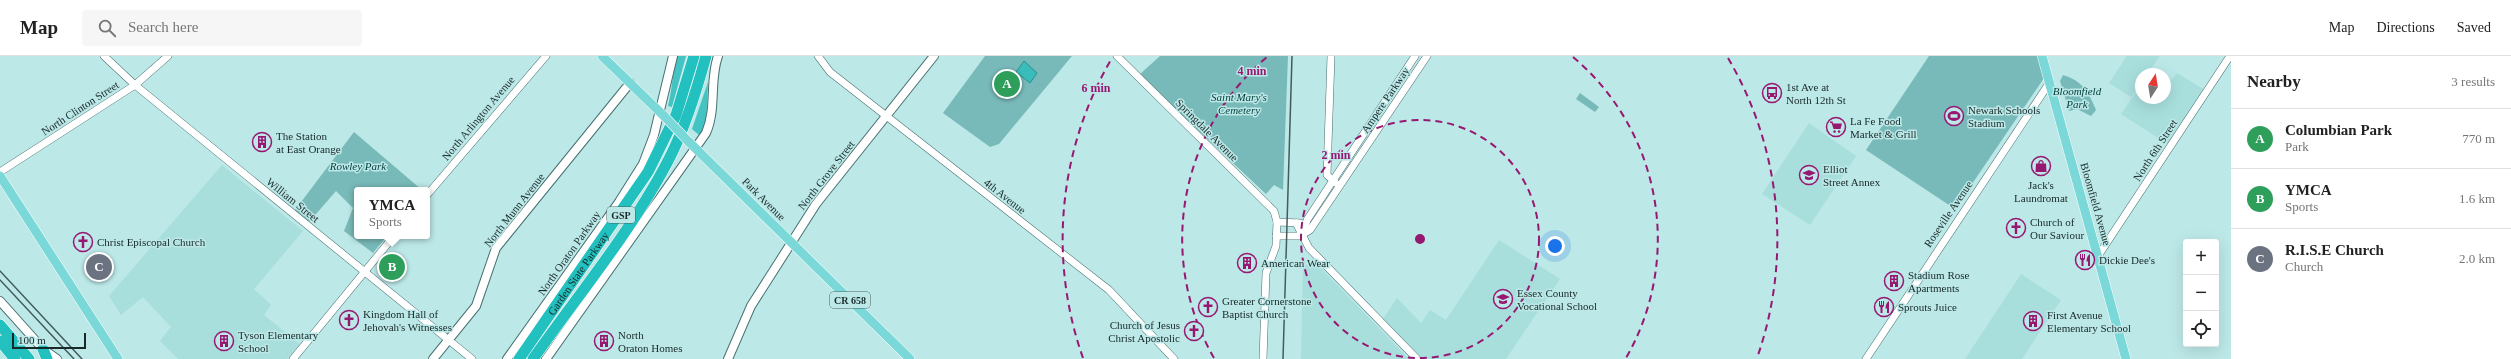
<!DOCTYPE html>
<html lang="en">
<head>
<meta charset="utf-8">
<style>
  :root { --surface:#fff; --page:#f6f6f6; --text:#222; --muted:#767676; --line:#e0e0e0; --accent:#d93025 }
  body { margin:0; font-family:Georgia,serif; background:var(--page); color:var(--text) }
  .controls { position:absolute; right:12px; bottom:12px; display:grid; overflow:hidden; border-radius:4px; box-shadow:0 4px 16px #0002 }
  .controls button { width:36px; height:36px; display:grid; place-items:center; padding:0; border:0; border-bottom:1px solid var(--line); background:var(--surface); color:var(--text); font:20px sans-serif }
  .compass { position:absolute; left:2135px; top:12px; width:36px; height:36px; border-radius:50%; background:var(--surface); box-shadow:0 4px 16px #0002; rotate:12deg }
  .scale { position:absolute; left:12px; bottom:10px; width:74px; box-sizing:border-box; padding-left:4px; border:2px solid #182929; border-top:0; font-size:11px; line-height:14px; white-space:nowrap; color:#182929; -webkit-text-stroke:3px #bce8e7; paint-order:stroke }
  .you { position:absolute; left:1555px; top:190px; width:14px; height:14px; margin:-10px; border:3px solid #fff; border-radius:50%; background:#1a73e8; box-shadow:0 0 0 6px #1a73e833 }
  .badge { display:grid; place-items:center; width:26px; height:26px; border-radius:50%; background:var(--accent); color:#fff; font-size:13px; font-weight:700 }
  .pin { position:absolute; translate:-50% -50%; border:2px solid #fff; box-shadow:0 1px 4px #0006 }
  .popup { position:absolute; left:354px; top:131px; width:76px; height:52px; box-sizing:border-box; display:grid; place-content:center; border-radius:4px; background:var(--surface); filter:drop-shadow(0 1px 3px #0005); font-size:13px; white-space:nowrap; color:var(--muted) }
  .popup b { font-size:15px; color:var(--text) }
  .popup::after { content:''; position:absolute; left:50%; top:100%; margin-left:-8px; border:8px solid transparent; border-top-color:var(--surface) }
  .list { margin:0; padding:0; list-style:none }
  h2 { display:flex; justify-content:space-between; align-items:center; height:52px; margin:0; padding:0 16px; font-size:17px }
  h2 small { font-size:13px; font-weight:400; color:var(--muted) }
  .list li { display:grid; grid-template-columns:26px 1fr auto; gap:12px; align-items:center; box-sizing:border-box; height:60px; padding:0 16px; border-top:1px solid var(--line) }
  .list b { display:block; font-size:15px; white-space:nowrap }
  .list p { margin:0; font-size:13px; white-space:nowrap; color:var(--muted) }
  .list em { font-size:13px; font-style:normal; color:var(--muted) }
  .icon { flex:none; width:22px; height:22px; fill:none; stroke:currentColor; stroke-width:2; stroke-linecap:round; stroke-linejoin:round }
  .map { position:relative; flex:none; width:2231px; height:303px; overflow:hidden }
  header { display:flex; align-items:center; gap:24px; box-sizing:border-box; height:56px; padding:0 20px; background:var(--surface); border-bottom:1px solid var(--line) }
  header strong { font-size:19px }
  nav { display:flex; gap:22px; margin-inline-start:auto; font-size:14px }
  .search { width:280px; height:36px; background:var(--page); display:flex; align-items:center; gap:10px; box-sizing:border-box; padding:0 14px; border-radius:4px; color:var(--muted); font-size:15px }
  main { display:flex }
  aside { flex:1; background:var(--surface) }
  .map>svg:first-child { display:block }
  .built { fill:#a8dfdd }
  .green { fill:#78bab9 }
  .forest { fill:#43c3c1 }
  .water { fill:#39bcba; stroke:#2f908e }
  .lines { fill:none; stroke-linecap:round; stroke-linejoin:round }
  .tertiary-casing { stroke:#47706f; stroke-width:8 }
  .secondary-casing { stroke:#47706f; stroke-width:10 }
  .primary-casing { stroke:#fff; stroke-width:10 }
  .motorway-casing { stroke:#fff; stroke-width:12 }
  .tertiary { stroke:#fff; stroke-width:7 }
  .secondary { stroke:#fff; stroke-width:8 }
  .primary { stroke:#7ad9d8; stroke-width:9 }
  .motorway { stroke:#22c0be; stroke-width:11 }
  .rail { stroke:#435b5b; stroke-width:1.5 }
  .primary-bridge-casing { stroke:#fff; stroke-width:10; stroke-linecap:butt }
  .primary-bridge { stroke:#7ad9d8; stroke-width:9 }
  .ring { fill:none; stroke:#971871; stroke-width:2; stroke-dasharray:7 5 }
  .labels { text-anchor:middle; stroke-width:3; stroke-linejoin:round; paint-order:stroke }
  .shield { fill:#bce8e7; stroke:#496262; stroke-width:1 }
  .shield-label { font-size:10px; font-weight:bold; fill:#182929 }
  .poi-label { font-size:11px; fill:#182929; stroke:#bce8e7; text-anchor:start }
  .park-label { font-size:11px; font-style:italic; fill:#003d3c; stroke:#bce8e7 }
  .street-label { font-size:11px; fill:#182929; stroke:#bce8e7 }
  .centre { fill:#971871; stroke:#bce8e7; stroke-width:2 }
  .ring-label { font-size:12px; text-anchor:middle; font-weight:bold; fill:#971871; stroke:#bce8e7; stroke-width:3; stroke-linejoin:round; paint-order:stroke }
</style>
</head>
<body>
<header>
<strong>Map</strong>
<div class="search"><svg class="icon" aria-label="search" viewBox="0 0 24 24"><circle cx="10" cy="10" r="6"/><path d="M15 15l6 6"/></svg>Search here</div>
<nav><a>Map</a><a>Directions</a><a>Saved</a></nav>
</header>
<main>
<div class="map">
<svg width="2231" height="303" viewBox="0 0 2231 303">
  <rect width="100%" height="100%" fill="#bce8e7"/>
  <g class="built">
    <polygon points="2127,0 2160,0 2147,18 2141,18 2141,27 2131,41 2109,27"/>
    <polygon points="2177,17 2205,34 2169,89 2121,58 2141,29 2141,42 2165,42 2165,20 2172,24"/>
    <polygon points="1809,67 1856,100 1810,169 1762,138"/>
    <polygon points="222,109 303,175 254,233 271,249 264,259 300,288 287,303 178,303 160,285 171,271 143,241 121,259 109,240"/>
    <polygon points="1499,184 1560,223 1506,303 1421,303 1383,263 1397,242 1421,267 1430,254 1446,264"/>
    <polygon points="1312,203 1409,303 1301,303 1303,212"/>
    <polygon points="2021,218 2061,244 2022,303 1965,303"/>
  </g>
  <g class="green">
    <polygon points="985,0 1072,0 999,88 990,91 943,57"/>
    <polygon points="1160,0 1288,0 1283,134 1274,129 1266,138 1139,19"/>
    <polygon points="1929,0 2042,0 2044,22 1955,153 1866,94"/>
    <path d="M 2063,19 C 2083,25 2089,37 2096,54 L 2091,60 L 2077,53 L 2069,55 L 2060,25 Z"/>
    <polygon points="1580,37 1599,51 1595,56 1576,43"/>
    <polygon points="354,76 422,134 357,134 357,180 387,180 373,197 344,175 353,152 336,135 309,166 295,154"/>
  </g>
  <g class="forest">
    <path d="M 676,0 L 686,0 L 672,51 L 668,50 C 672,33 673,17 676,0 Z"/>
    <polygon points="708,26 706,72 699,79 692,73"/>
  </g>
  <polygon class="water" points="1024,5 1037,17 1030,27 1016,16"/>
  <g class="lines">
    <defs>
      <g id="tertiary">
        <polyline points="104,0 135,29 472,303"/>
        <polyline points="818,0 830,16 1109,234 1174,303"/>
        <polyline points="1117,0 1274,155 1277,166 1276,190 1266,217 1263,303"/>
        <polyline points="1331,0 1327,119 1337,128"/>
        <polyline points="0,116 135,29 168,0"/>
        <polyline points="427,139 546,0"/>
        <polyline points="1277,166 1300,167"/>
        <polyline points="1296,167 1309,192 1417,303"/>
        <polyline points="1276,180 1300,180 1310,174 1427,0"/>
        <polyline points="1303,180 1307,164 1415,0"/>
        <polyline points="2098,200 2230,0"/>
        <polyline points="293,303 394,180"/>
        <polyline points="1866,303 2050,26"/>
      </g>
      <g id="secondary">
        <polyline points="0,245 43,293 57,303"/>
        <polyline points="433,303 476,250 496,192 630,27"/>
        <polyline points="507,303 619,146 643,108 654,79 673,0"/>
        <path d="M 546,303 L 706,77 C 717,52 709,25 718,0"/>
        <polyline points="728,303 751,250 816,148 934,0"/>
      </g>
      <g id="primary">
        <polyline points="602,0 665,61"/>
        <polyline points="2042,0 2126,303"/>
        <polyline points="688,85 910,303"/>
        <polyline points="0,120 118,303"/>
      </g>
      <g id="motorway">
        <polyline points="0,269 29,303"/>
        <polyline points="0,285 15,303"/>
        <polyline points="43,293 47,303"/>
        <path id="s1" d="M 519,303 L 648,116 L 676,59 L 694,0"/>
        <path d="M 533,303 C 579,238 637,168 672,97 C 687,66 697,33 706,0"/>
      </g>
    </defs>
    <use href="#tertiary" class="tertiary-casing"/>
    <use href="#secondary" class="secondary-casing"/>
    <use href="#primary" class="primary-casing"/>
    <use href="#motorway" class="motorway-casing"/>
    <use href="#tertiary" class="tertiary"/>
    <use href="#secondary" class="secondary"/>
    <use href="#primary" class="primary"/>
    <use href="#motorway" class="motorway"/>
    <g class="rail">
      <polyline points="0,215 82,303"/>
      <polyline points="0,224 74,303"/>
      <polyline points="1283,303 1292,0"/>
    </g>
    <defs>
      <polyline id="primary-bridge" points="665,61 688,85"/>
    </defs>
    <use href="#primary-bridge" class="primary-bridge-casing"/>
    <use href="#primary-bridge" class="primary-bridge"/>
  </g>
  <g class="ring">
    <circle cx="1420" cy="183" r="119"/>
    <path d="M1214 302A238 238 0 0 1 1267 1M1573 1A238 238 0 0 1 1626 302"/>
    <path d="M1083 302A357 357 0 0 1 1112 2M1728 2A357 357 0 0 1 1757 302"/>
  </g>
  <defs>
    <symbol id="bus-ring" viewBox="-11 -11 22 22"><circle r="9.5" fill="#bce8e7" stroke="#971871" stroke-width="1.5"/><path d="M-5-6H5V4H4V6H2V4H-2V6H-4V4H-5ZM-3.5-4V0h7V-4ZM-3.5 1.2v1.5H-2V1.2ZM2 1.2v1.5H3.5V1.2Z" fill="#971871"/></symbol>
    <symbol id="stadium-ring" viewBox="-11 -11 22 22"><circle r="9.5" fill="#bce8e7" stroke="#971871" stroke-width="1.5"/><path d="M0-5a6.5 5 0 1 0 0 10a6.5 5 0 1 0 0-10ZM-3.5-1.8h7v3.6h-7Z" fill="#971871"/></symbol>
    <symbol id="supermarket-ring" viewBox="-11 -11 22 22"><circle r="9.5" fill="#bce8e7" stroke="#971871" stroke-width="1.5"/><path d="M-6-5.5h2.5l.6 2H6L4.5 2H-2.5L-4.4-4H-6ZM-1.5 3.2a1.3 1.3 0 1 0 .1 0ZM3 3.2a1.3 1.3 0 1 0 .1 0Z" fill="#971871"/></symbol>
    <symbol id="building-ring" viewBox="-11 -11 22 22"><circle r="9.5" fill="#bce8e7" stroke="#971871" stroke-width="1.5"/><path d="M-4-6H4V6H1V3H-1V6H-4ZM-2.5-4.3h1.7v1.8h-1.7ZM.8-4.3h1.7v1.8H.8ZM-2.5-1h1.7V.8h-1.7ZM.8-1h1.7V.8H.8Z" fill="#971871"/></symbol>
    <symbol id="shop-ring" viewBox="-11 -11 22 22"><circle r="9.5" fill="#bce8e7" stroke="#971871" stroke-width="1.5"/><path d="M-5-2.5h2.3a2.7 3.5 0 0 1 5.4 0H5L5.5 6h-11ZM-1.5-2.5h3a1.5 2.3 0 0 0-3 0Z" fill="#971871"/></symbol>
    <symbol id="school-ring" viewBox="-11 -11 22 22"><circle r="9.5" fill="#bce8e7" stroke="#971871" stroke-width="1.5"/><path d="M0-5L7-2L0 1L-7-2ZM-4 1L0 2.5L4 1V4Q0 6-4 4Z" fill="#971871"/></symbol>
    <symbol id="church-ring" viewBox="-11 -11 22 22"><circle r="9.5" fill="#bce8e7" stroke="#971871" stroke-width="1.5"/><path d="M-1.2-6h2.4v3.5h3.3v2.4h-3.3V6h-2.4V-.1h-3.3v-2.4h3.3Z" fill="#971871"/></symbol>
    <symbol id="restaurant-ring" viewBox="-11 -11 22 22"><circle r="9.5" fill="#bce8e7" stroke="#971871" stroke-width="1.5"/><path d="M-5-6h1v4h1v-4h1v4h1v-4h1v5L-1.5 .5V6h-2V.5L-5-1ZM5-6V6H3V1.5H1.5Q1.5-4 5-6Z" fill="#971871"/></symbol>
  </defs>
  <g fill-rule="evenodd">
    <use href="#bus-ring" x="1761" y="26" width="22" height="22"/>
    <use href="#stadium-ring" x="1943" y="49" width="22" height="22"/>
    <use href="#supermarket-ring" x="1825" y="60" width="22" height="22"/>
    <use href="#building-ring" x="251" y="75" width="22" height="22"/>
    <use href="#shop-ring" x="2030" y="99" width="22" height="22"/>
    <use href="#school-ring" x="1798" y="108" width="22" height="22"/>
    <use href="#church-ring" x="2005" y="161" width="22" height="22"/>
    <use href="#church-ring" x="72" y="175" width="22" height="22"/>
    <use href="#restaurant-ring" x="2074" y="193" width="22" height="22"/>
    <use href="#building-ring" x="1236" y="196" width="22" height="22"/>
    <use href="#building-ring" x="1883" y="214" width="22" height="22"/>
    <use href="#school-ring" x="1492" y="232" width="22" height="22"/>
    <use href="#church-ring" x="1197" y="240" width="22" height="22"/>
    <use href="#restaurant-ring" x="1873" y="240" width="22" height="22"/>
    <use href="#church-ring" x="338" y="253" width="22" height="22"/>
    <use href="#building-ring" x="2022" y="254" width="22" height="22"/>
    <use href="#church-ring" x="1183" y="264" width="22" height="22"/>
    <use href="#building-ring" x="213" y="274" width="22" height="22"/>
    <use href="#building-ring" x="593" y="274" width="22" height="22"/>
  </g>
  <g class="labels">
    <g class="shield">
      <rect x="607" y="151" width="28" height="16" rx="3"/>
      <rect x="830" y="236" width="40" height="16" rx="3"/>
    </g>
    <g class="shield-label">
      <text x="621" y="163">GSP</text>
      <text x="850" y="248">CR 658</text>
    </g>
    <g class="poi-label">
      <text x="1786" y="35">1st Ave at<tspan x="1786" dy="13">North 12th St</tspan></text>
      <text x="1968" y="58">Newark Schools<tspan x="1968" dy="13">Stadium</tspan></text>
      <text x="1850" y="69">La Fe Food<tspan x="1850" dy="13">Market &amp; Grill</tspan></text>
      <text x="276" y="84">The Station<tspan x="276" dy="13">at East Orange</tspan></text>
      <text x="1823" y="117">Elliot<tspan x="1823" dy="13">Street Annex</tspan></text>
      <text x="2041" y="133" text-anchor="middle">Jack's<tspan x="2041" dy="13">Laundromat</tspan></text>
      <text x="2030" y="170">Church of<tspan x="2030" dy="13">Our Saviour</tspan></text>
      <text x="97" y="190">Christ Episcopal Church</text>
      <text x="2099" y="208">Dickie Dee's</text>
      <text x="1261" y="211">American Wear</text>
      <text x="1908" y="223">Stadium Rose<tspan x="1908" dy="13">Apartments</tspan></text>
      <text x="1517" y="241">Essex County<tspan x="1517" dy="13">Vocational School</tspan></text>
      <text x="1222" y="249">Greater Cornerstone<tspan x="1222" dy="13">Baptist Church</tspan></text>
      <text x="1898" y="255">Sprouts Juice</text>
      <text x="363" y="262">Kingdom Hall of<tspan x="363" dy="13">Jehovah's Witnesses</tspan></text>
      <text x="2047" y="263">First Avenue<tspan x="2047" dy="13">Elementary School</tspan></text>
      <text x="1180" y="273" text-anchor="end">Church of Jesus<tspan x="1180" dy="13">Christ Apostolic</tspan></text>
      <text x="238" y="283">Tyson Elementary<tspan x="238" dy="13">School</tspan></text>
      <text x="618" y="283">North<tspan x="618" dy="13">Oraton Homes</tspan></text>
    </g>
    <g class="park-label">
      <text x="2077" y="39">Bloomfield<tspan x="2077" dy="13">Park</tspan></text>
      <text x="1239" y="45">Saint Mary's<tspan x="1239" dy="13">Cemetery</tspan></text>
      <text x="358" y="114">Rowley Park</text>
    </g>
    <g class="street-label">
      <text transform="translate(1385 44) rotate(-56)" y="4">Ampere Parkway</text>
      <text transform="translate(80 52) rotate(-33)" y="4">North Clinton Street</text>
      <text transform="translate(478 62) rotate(-50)" y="4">North Arlington Avenue</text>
      <text transform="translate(1207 74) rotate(45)" y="4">Springdale Avenue</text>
      <text transform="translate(2155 94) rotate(-57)" y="4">North 6th Street</text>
      <text transform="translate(826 119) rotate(-52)" y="4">North Grove Street</text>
      <text transform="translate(1005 140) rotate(38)" y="4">4th Avenue</text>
      <text transform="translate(764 143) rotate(45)" y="4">Park Avenue</text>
      <text transform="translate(293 144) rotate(39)" y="4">William Street</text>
      <text transform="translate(2096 148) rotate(74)" y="4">Bloomfield Avenue</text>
      <text transform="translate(514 154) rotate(-52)" y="4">North Munn Avenue</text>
      <text transform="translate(1948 158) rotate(-56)" y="4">Roseville Avenue</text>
      <text transform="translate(569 197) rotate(-55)" y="4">North Oraton Parkway</text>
      <text dy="4" stroke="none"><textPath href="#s1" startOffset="104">Garden State Parkway</textPath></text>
    </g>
  </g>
  <circle cx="1420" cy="183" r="6" class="centre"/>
  <g class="ring-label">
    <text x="1252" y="19">4 min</text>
    <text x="1096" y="36">6 min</text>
    <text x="1336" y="103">2 min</text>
  </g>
</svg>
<div class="controls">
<button>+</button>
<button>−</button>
<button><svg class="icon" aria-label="locate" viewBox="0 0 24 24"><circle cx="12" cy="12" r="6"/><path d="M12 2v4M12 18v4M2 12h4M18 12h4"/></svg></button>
</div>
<svg class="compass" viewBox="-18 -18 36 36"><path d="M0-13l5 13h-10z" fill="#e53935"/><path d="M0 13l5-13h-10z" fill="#767676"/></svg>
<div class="scale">100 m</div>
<div class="you"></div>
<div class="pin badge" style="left:1007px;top:28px;background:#2e9e5b">A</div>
<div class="pin badge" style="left:392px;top:211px;background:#2e9e5b">B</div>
<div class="popup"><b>YMCA</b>Sports</div>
<div class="pin badge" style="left:99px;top:211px;background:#6b7280">C</div>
</div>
<aside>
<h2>Nearby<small>3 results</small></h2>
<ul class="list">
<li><span class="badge" style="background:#2e9e5b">A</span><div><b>Columbian Park</b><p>Park</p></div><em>770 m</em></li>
<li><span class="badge" style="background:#2e9e5b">B</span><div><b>YMCA</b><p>Sports</p></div><em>1.6 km</em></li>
<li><span class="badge" style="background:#6b7280">C</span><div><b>R.I.S.E Church</b><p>Church</p></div><em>2.0 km</em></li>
</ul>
</aside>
</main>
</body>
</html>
